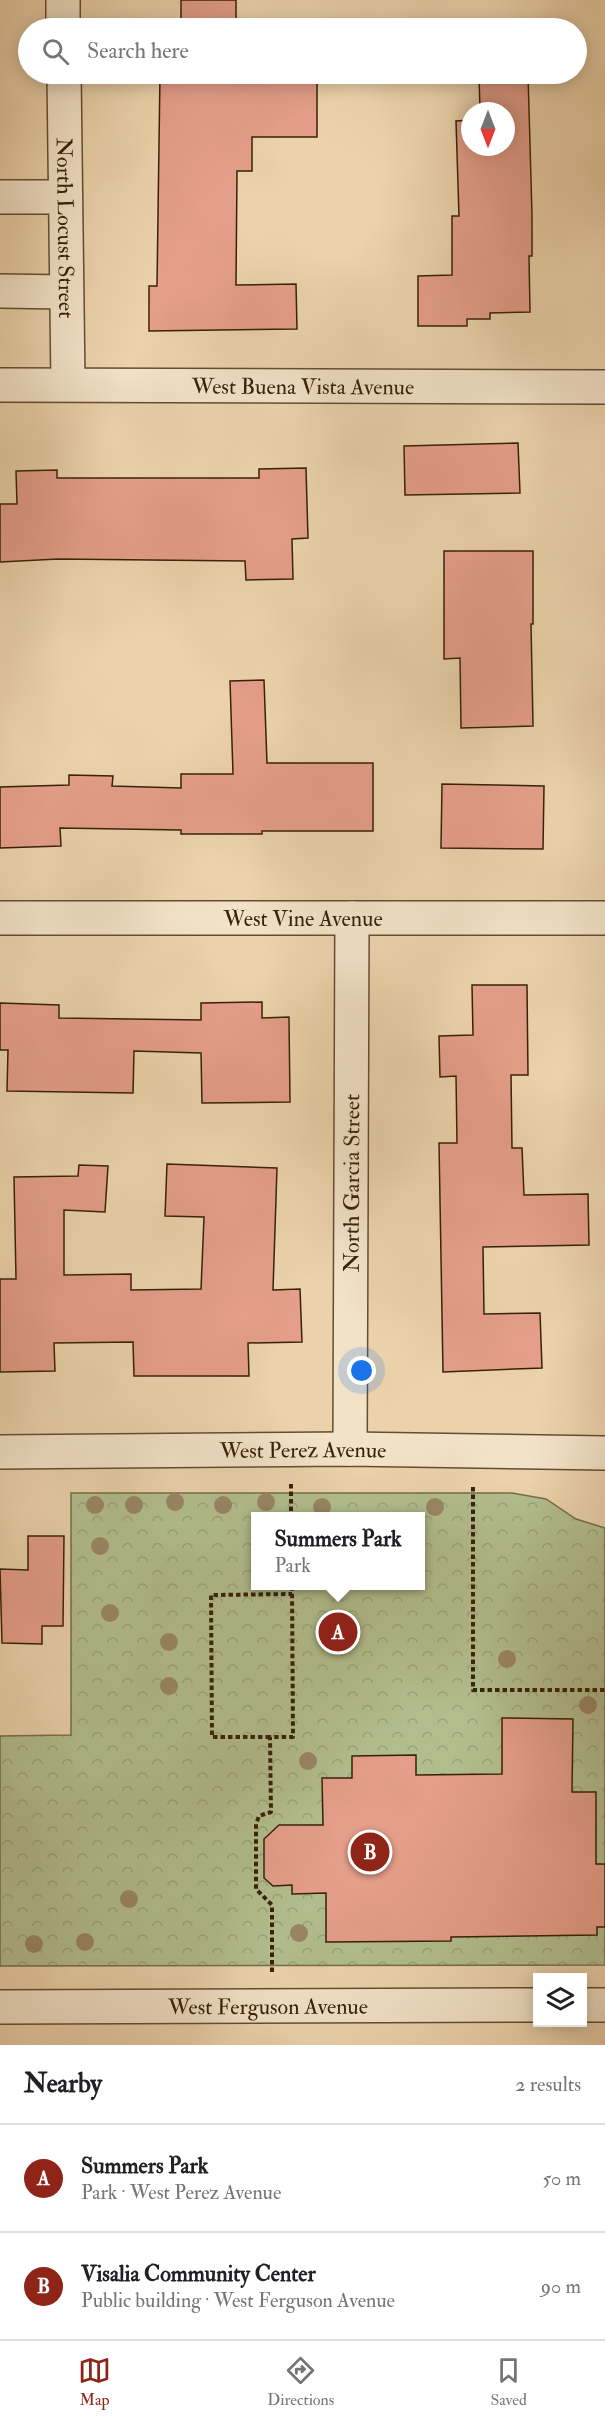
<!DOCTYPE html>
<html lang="en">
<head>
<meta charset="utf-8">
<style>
  :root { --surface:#fff; --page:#f6f6f6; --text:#202124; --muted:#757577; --line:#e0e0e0; --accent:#8f2418 }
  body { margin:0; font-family:"IM FELL Double Pica",serif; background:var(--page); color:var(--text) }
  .controls { position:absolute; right:18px; bottom:18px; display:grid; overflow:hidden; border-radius:0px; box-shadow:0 3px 15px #0003 }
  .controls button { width:54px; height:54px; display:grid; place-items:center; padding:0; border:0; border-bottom:2px solid var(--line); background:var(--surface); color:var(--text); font:30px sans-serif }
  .compass { position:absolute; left:461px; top:102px; width:54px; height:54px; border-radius:50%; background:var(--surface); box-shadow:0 3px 15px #0003; rotate:180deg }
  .you { position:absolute; left:362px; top:1371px; width:21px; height:21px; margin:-15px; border:4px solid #fff; border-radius:50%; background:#1a73e8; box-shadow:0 0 0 9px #1a73e833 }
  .badge { display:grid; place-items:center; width:39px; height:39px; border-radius:50%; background:var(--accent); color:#fff; font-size:20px; font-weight:700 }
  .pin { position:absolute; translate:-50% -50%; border:3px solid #fff; box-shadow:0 2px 6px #0006 }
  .popup { position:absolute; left:251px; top:1512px; width:174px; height:78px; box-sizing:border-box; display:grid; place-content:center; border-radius:0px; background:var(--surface); filter:drop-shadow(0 2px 4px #0005); font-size:20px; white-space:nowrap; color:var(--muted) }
  .popup b { font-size:22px; color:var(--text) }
  .popup::after { content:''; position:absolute; left:50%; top:100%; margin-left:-12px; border:12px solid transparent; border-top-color:var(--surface) }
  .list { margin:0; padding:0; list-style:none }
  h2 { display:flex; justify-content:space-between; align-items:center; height:78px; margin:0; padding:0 24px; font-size:26px }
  h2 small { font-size:20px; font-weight:400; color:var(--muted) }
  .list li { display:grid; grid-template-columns:39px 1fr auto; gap:18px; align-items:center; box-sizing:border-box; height:108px; padding:0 24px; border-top:2px solid var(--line) }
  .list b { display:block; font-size:22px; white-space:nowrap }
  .list p { margin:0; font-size:20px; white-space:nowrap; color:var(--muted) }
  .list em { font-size:20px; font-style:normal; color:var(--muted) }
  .icon { flex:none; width:33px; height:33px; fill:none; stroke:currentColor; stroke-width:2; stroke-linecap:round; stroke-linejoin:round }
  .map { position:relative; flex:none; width:605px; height:2045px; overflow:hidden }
  .search { position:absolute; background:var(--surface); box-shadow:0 3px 15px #0003; left:18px; right:18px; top:18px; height:66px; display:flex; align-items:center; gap:15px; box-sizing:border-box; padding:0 21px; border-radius:33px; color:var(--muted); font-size:22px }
  .sheet { height:294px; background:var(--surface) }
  nav { display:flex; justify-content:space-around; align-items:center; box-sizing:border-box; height:84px; border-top:2px solid var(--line); background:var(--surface); font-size:16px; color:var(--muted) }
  nav a { display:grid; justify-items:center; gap:3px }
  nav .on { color:var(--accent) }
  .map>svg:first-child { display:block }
  .park { fill:url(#park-crowns); stroke:#746f4b; stroke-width:1.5; fill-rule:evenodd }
  .building { fill:#e49e89; stroke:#372109; stroke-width:1.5 }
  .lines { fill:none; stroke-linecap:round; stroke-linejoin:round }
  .minor-casing { stroke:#644d32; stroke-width:36 }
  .path { stroke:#372109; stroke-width:4; stroke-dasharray:4.5 3; stroke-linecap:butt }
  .minor { stroke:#f2e2c8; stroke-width:33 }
  .tree { fill:#998664 }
  .labels { text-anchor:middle; stroke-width:4.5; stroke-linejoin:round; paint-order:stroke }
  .street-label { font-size:22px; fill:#372109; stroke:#f2e2c8 }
</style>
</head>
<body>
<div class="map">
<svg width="605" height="2045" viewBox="0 0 605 2045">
  <defs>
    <pattern id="park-crowns" width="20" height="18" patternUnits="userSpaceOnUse" patternTransform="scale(1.5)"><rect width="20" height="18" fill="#b2bd8d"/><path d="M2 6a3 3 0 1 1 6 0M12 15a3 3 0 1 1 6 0" fill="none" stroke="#9aa278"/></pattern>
  </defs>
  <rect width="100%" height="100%" fill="#ebd2ab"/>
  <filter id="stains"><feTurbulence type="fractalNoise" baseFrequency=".00333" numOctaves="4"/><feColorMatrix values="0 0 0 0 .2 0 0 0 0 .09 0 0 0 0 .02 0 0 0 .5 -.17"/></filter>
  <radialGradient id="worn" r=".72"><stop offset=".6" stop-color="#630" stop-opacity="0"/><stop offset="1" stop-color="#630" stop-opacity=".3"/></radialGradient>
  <path class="park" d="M 71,1493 L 512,1493 L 546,1499 L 576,1519 L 605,1528 L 605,1965 L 0,1966 L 0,1736 L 71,1735 ZM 256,1516 L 421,1516 L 421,1586 L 256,1586 Z"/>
  <g class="building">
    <polygon points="181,0 236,0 236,28 160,28 160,19 181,19"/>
    <polygon points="160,74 317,74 317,137 252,137 252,171 237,171 236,285 296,284 297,329 149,331 149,286 157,286"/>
    <polygon points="479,74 528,74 532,215 532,256 529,256 530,312 490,313 490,319 467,319 467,326 418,326 418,276 452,275 452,216 459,216 456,121 470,120 470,147 506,147 506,111 480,111"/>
    <polygon points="518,443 520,493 405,495 404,446"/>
    <polygon points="306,468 308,538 292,539 293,579 246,580 245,561 58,559 0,562 0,504 17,504 16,471 57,470 57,478 259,478 259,469"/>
    <polygon points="444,551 533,551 533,624 531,624 533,726 461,728 460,658 444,659"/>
    <polygon points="264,680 267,763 373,763 373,831 262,831 262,834 181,834 181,830 60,828 61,846 0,848 0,787 69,785 69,775 113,776 112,786 181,788 181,774 233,774 230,681"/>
    <polygon points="442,784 544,786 543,849 441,848"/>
    <polygon points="472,985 527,985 528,1075 511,1075 512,1148 522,1148 524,1195 588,1194 589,1245 483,1247 484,1314 540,1313 542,1368 443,1372 439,1143 457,1143 456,1076 440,1077 439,1036 473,1035"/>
    <polygon points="262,1002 262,1018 289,1017 290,1102 202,1103 201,1053 134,1051 133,1093 7,1091 8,1050 0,1050 0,1003 59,1005 59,1018 201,1020 201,1003"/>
    <polygon points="167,1164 277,1168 273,1290 300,1289 302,1342 248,1343 249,1376 134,1376 133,1342 54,1343 55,1371 0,1372 0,1279 16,1279 14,1177 78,1176 79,1165 108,1166 105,1212 64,1210 64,1275 131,1274 131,1290 201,1289 204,1217 165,1216"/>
    <polygon points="28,1536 64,1536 63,1626 42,1626 42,1644 2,1643 0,1569 28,1570"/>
    <polygon points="502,1718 573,1719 572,1792 596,1792 596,1864 605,1864 605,1927 597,1927 597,1935 451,1937 451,1941 326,1942 326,1893 292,1894 292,1885 273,1886 264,1878 264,1839 279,1825 323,1825 322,1778 352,1778 352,1756 416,1755 416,1775 502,1774"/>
  </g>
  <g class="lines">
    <defs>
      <g id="minor">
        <polyline points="63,0 63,28"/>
        <path id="s1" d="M 64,74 L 68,384"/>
        <polyline points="0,197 65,197"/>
        <polyline points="0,291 66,292"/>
        <path id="s2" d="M 0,385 L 605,387"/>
        <path id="s3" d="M 0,918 L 605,918"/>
        <path id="s4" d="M 350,1449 L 352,918"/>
        <path id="s5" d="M 0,1452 L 350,1449 L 605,1453"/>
        <polyline points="582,2005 605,2005"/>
        <path id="s6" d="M 0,2007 L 538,2005"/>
      </g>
    </defs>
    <use href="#minor" class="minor-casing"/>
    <g class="path">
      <polyline points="291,1484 291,1516"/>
      <polyline points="473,1487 473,1690 605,1690"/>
      <polyline points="270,1737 212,1737 211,1595 292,1594"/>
      <polyline points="272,1972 272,1905 256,1889 256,1824 259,1816 271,1812 270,1737 293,1737 292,1586"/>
    </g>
    <use href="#minor" class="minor"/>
  </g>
  <g class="tree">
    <circle cx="175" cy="1502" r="9"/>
    <circle cx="266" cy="1502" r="9"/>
    <circle cx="95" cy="1505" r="9"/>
    <circle cx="134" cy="1505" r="9"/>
    <circle cx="223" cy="1505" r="9"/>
    <circle cx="322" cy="1507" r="9"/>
    <circle cx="435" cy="1507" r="9"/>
    <circle cx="100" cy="1546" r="9"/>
    <circle cx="110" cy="1613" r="9"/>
    <circle cx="169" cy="1642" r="9"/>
    <circle cx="507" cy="1659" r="9"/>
    <circle cx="169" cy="1686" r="9"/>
    <circle cx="588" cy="1705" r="9"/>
    <circle cx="308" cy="1761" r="9"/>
    <circle cx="129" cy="1899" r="9"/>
    <circle cx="299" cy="1933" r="9"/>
    <circle cx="85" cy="1942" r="9"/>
    <circle cx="34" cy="1944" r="9"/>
  </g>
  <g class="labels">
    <g class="street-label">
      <text dy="8" stroke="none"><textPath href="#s1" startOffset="154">North Locust Street</textPath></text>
      <text dy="8" stroke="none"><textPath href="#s2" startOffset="303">West Buena Vista Avenue</textPath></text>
      <text dy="8" stroke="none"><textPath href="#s3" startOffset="303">West Vine Avenue</textPath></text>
      <text dy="8" stroke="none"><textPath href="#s4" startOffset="266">North Garcia Street</textPath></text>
      <text dy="8" stroke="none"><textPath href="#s5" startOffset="303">West Perez Avenue</textPath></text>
      <text dy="8" stroke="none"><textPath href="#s6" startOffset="268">West Ferguson Avenue</textPath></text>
    </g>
  </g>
  <rect width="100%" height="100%" filter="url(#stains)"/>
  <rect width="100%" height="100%" fill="url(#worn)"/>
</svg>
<div class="controls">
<button><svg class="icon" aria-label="layers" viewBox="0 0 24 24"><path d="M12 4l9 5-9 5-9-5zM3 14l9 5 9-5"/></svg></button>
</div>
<svg class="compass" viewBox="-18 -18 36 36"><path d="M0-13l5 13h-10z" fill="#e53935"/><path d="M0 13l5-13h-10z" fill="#757577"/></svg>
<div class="you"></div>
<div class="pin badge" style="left:338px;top:1632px">A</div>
<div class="popup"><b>Summers Park</b>Park</div>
<div class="pin badge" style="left:370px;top:1852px">B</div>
<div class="search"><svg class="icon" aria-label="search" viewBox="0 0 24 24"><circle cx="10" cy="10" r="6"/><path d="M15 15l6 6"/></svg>Search here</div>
</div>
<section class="sheet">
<h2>Nearby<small>2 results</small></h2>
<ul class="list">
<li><span class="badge">A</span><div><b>Summers Park</b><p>Park · West Perez Avenue</p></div><em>50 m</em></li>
<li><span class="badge">B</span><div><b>Visalia Community Center</b><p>Public building · West Ferguson Avenue</p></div><em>90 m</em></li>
</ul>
</section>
<nav>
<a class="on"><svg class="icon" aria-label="map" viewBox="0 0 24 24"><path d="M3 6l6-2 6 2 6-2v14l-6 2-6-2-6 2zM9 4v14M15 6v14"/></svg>Map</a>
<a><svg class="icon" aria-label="directions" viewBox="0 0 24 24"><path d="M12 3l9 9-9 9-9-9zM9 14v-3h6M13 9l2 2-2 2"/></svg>Directions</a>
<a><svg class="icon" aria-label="saved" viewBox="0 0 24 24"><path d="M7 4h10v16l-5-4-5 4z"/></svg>Saved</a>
</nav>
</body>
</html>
